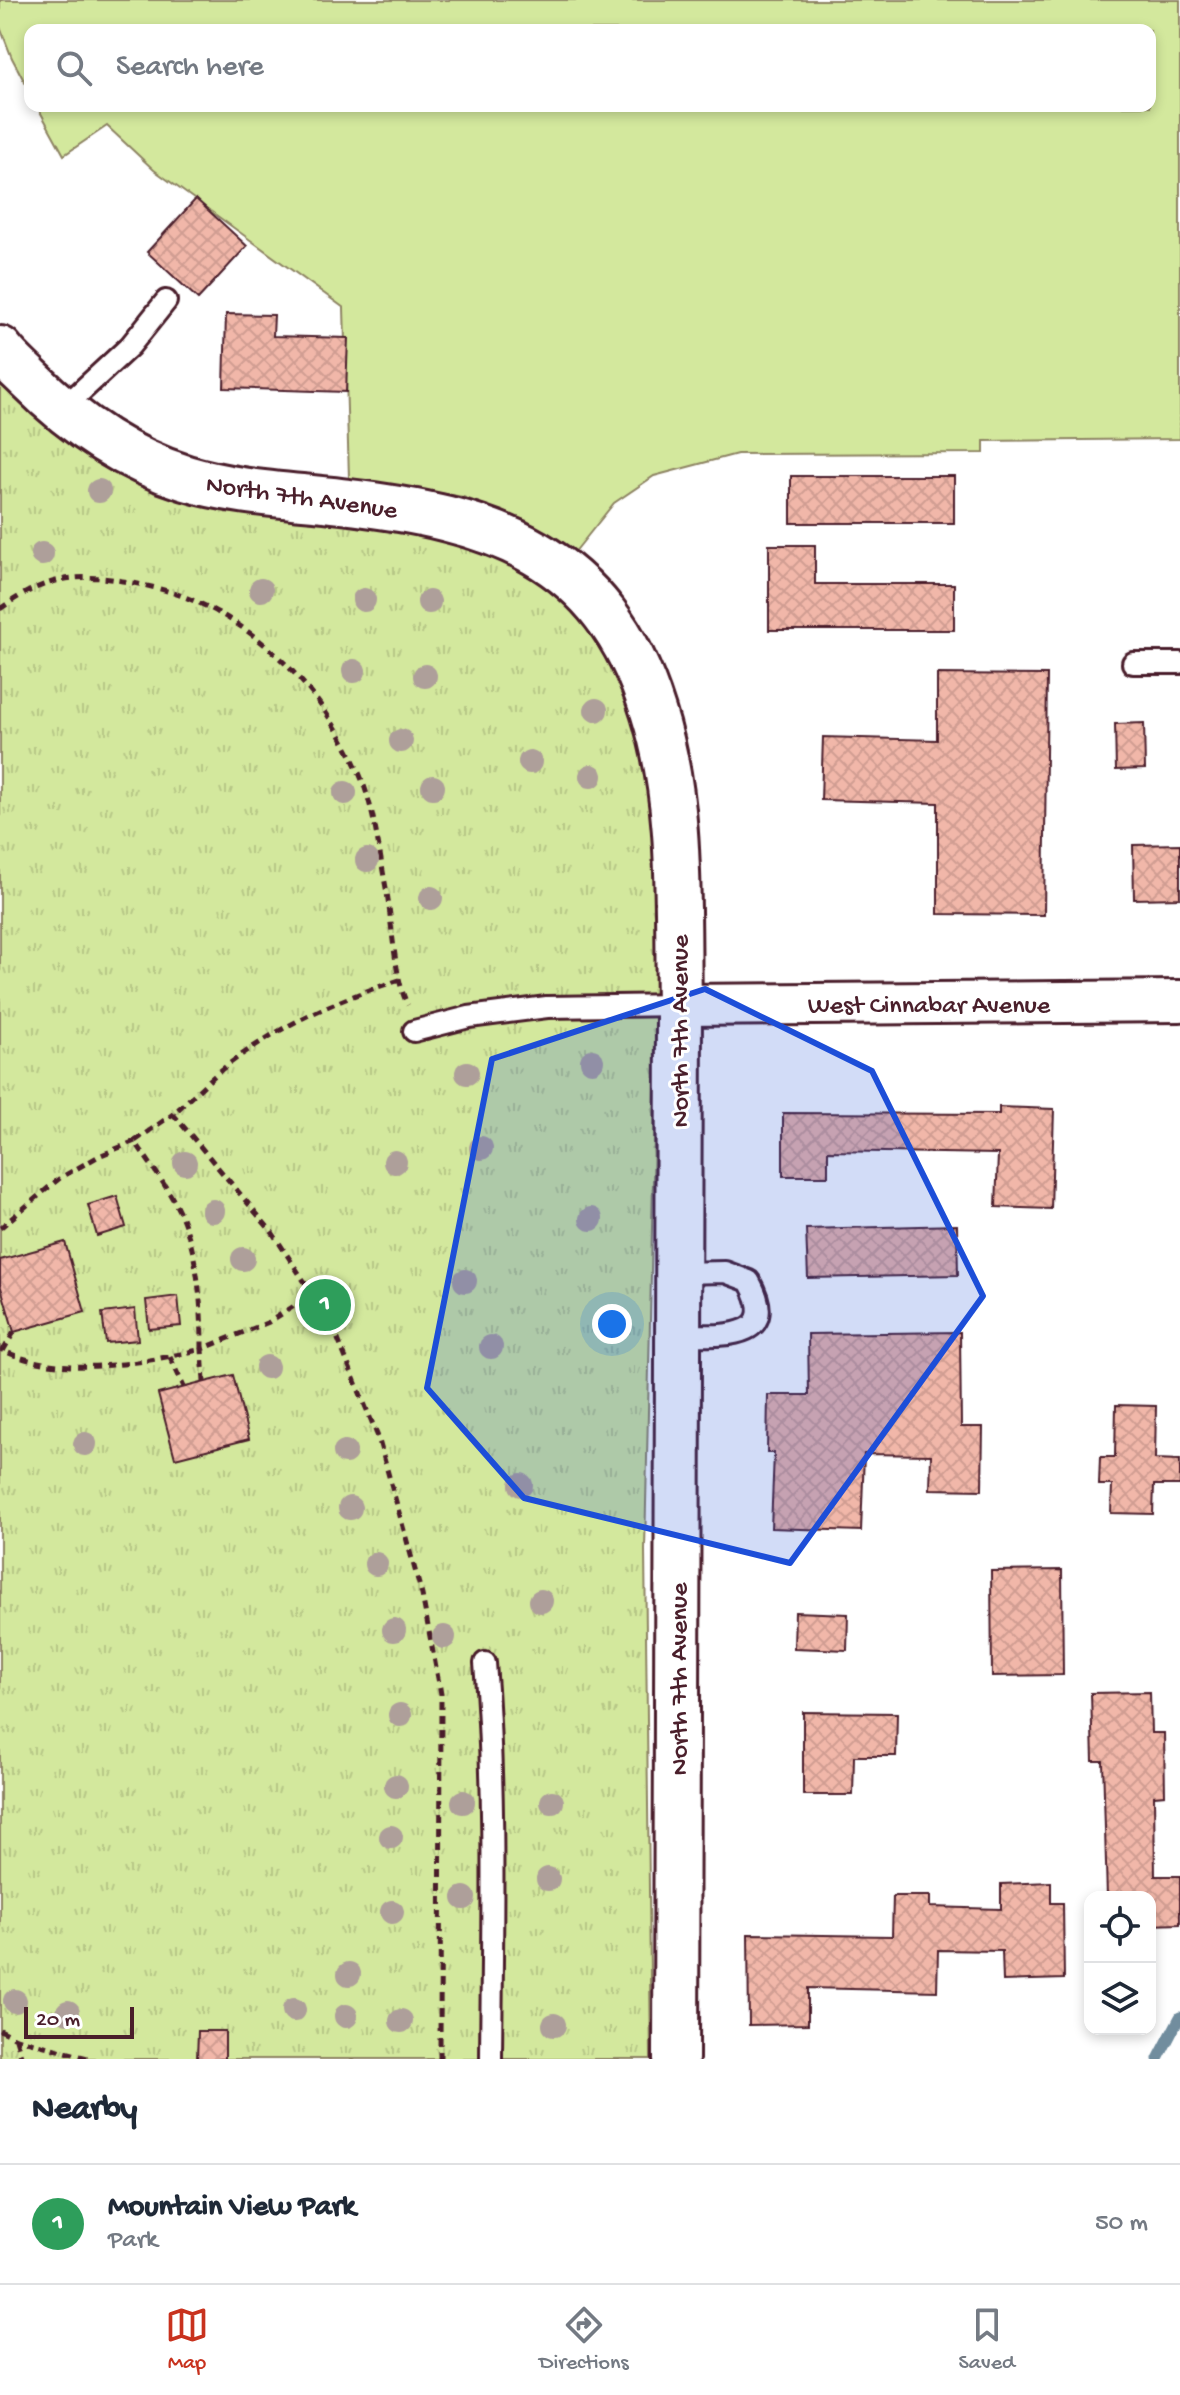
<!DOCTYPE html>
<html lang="en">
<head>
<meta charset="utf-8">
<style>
  :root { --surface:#fff; --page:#f2f2f3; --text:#1f2937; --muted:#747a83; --line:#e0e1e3; --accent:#c8321e }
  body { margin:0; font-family:"Gochi Hand",sans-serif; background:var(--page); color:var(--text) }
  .controls { position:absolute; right:24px; bottom:24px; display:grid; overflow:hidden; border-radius:16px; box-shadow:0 4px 12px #0003 }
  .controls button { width:72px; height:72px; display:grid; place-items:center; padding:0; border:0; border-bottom:2px solid var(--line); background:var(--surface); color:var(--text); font:40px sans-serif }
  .scale { position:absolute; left:24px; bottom:20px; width:110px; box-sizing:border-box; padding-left:8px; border:4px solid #4a1f2b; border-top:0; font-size:22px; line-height:28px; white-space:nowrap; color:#4a1f2b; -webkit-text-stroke:6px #fff; paint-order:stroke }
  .you { position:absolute; left:612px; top:1324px; width:28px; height:28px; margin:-20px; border:6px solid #fff; border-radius:50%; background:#1a73e8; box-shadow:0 0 0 12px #1a73e833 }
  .badge { display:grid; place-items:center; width:52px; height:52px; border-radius:50%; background:var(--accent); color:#fff; font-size:26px; font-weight:700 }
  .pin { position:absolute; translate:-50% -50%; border:4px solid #fff; box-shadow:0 2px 8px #0006 }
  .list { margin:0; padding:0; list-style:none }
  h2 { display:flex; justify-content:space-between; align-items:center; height:104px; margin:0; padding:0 32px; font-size:34px }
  h2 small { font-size:26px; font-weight:400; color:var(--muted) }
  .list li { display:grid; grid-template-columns:52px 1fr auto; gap:24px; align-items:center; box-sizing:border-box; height:120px; padding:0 32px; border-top:2px solid var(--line) }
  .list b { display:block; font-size:30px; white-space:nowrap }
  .list p { margin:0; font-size:26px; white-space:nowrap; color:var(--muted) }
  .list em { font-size:26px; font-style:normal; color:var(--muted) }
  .icon { flex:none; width:44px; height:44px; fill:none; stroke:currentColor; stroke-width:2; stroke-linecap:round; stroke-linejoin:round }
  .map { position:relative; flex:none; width:1180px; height:2059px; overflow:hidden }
  .search { position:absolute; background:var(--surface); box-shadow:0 4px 12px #0003; left:24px; right:24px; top:24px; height:88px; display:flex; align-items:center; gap:20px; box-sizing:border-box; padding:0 28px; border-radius:16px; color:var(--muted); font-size:30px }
  .sheet { height:224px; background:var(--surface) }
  nav { display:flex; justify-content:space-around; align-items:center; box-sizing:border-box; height:112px; border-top:2px solid var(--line); background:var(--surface); font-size:22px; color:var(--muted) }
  nav a { display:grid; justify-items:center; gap:4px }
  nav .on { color:var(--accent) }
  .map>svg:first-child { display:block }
  .green { fill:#d3e89d; stroke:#8e8464; stroke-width:2 }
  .park { fill:url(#park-tufts); stroke:#8e8464; stroke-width:2 }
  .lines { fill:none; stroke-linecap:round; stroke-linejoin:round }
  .stream { stroke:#718d9e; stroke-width:11 }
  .building { fill:url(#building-cross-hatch); stroke:#4a1f2b; stroke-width:2 }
  .lane-casing { stroke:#4a1f2b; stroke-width:26 }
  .street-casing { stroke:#4a1f2b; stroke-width:46 }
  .secondary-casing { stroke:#4a1f2b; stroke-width:50 }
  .path { stroke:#4a1f2b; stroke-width:5; stroke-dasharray:8 6; stroke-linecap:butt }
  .lane { stroke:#fff; stroke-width:20 }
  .street { stroke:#fff; stroke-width:40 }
  .secondary { stroke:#fff; stroke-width:44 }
  .tree { fill:#ae9f9a }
  .marked { fill:#1d4ed8; fill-opacity:0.2; stroke:#1d4ed8; stroke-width:6; stroke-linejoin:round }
  .labels { text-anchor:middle; stroke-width:6; stroke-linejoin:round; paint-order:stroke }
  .street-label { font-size:26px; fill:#4a1f2b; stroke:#fff }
</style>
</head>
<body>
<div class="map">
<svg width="1180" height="2059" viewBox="0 0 1180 2059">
  <defs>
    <pattern id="park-tufts" width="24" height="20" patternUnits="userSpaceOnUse" patternTransform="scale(2)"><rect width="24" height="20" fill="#d3e89d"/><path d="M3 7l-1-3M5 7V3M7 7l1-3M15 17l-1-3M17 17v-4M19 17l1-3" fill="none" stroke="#b7c787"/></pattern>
    <pattern id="building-cross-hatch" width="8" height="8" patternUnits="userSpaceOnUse" patternTransform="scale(2)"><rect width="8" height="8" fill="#f1b7a9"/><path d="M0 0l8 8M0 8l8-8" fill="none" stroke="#d09d92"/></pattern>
  </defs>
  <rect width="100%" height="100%" fill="#fff"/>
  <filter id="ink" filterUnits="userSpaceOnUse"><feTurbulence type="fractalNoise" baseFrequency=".0125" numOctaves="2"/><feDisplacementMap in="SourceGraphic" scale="16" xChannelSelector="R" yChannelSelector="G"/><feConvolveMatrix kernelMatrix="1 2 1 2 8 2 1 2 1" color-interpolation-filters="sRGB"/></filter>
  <g filter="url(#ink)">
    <polygon class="green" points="0,0 1180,0 1180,439 984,441 984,453 737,454 654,476 614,503 574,553 527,521 463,497 349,478 344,308 154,170 107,126 64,155 37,106 1150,106 1150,30 30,30 30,92 12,58 0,27"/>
    <polygon class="park" points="6,383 42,422 86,452 408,526 493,553 529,574 563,598 583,619 616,673 635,716 649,766 658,952 645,1550 651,2059 0,2059 0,387"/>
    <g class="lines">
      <polyline class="stream" points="1158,2059 1180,2017"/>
    </g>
    <g class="building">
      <polygon points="196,199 247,246 198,299 147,252"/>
      <polygon points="226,314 274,315 273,336 348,338 346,392 224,388"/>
      <rect x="791" y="476" width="163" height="47"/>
      <polygon points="769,545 815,545 815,584 954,584 954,630 769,630"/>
      <polygon points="937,674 1047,675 1044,915 938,914 938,803 821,800 823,737 937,740"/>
      <polygon points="1144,723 1145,769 1116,770 1115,724"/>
      <polygon points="1180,844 1180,898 1134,899 1133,845"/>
      <polygon points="999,1107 1054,1109 1051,1209 996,1207 998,1154 828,1151 828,1176 783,1176 783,1113 999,1114"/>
      <polygon points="117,1196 126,1227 97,1236 88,1205"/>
      <polygon points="957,1225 958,1275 808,1278 806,1229"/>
      <polygon points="65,1242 85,1312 14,1332 0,1284 0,1260"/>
      <polygon points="178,1296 181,1326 149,1329 146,1300"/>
      <polygon points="135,1309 138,1340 106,1343 102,1313"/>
      <polygon points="960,1332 961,1427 983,1427 982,1490 930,1489 931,1455 864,1454 861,1531 771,1528 774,1453 767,1453 768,1395 809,1395 808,1334"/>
      <polygon points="233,1375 249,1439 175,1458 158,1394"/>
      <polygon points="1116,1405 1156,1406 1155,1459 1180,1460 1180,1485 1154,1485 1153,1514 1111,1513 1112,1485 1099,1485 1100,1457 1115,1457"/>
      <polygon points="1062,1570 1063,1675 992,1676 991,1571"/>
      <polygon points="795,1612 848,1614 847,1650 794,1648"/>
      <polygon points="1150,1692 1151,1733 1164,1733 1165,1795 1154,1796 1155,1876 1180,1876 1180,1924 1150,1925 1150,1897 1107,1897 1103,1761 1093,1761 1091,1693"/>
      <polygon points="803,1712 897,1713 896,1756 854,1756 853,1795 803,1795"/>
      <polygon points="1051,1882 1051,1903 1063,1903 1064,1979 1003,1981 1002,1951 938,1950 937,1991 808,1988 808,2024 749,2025 748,1934 892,1936 893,1896 930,1896 930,1907 1001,1909 1001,1884"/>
      <polygon points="198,2031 225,2031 225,2059 197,2059"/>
    </g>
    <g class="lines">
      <defs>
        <g id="lane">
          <polyline points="61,410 130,346 166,301"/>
          <polyline points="1133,663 1180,663"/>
          <polyline points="414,1031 469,1017 547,1007 679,1005"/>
          <path d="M 678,1335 C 717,1335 784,1343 749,1281 L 725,1272 L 678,1273"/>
          <path d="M 485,1663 C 496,1794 492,1927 491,2059"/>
        </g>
        <polyline id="street" points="679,1005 1180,1001"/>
        <path id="secondary" d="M 0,349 C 8,360 19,369 29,379 C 74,424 124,459 186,478 C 236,493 289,495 341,501 C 492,518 603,552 653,711 C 683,805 677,907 679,1005 L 676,2059"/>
      </defs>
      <use href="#lane" class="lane-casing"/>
      <use href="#street" class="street-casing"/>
      <use href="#secondary" class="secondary-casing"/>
      <g class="path">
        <path d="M 0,609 C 55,569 93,573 156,588 C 250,611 326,691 362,780 C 375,813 380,858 387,893 C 392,923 395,983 408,1005"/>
        <path d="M 400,980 C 341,998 284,1023 233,1061 C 212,1076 193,1096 173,1114 L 272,1232 L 308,1287 L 337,1337 L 378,1437 L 422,1595 L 441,1694 L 440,2059"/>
        <polyline points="135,1141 173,1114"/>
        <path d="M 0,1228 L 60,1178 L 99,1156 L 135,1141 C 149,1163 167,1186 178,1209 C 198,1249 202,1306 202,1349 C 140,1364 59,1379 0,1349"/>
        <polyline points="3,1351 14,1332"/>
        <polyline points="170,1357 184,1387"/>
        <polyline points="204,1382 202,1349 269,1322 313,1294"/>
        <polyline points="0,2030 16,2038 91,2059"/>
        <polyline points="16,2039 22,2059"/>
      </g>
      <use href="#lane" class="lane"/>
      <use href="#street" class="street"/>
      <use href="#secondary" class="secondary"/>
    </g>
    <g class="tree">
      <circle cx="99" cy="491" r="12"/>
      <circle cx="42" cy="554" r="12"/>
      <circle cx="261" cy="590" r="12"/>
      <circle cx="364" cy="600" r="12"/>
      <circle cx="429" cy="602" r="12"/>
      <circle cx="354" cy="671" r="12"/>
      <circle cx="425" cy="676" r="12"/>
      <circle cx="596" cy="710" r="12"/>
      <circle cx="401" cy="741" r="12"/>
      <circle cx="530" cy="762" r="12"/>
      <circle cx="591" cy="776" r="12"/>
      <circle cx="433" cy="787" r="12"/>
      <circle cx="345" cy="793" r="12"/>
      <circle cx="367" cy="860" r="12"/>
      <circle cx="431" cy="898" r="12"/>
      <circle cx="592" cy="1061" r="12"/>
      <circle cx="467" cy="1073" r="12"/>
      <circle cx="481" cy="1148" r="12"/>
      <circle cx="395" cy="1162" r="12"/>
      <circle cx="185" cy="1163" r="12"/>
      <circle cx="213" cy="1211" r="12"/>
      <circle cx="591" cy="1219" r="12"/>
      <circle cx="243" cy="1259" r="12"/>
      <circle cx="465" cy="1281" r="12"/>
      <circle cx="491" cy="1347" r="12"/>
      <circle cx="267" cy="1367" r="12"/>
      <circle cx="85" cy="1444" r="12"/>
      <circle cx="345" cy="1452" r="12"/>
      <circle cx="521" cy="1485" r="12"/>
      <circle cx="350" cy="1508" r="12"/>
      <circle cx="376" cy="1564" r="12"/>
      <circle cx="541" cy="1601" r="12"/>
      <circle cx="394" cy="1630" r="12"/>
      <circle cx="444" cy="1637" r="12"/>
      <circle cx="400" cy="1715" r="12"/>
      <circle cx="396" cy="1786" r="12"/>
      <circle cx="463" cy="1802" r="12"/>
      <circle cx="552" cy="1802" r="12"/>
      <circle cx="391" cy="1837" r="12"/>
      <circle cx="548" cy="1879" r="12"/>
      <circle cx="464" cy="1898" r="12"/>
      <circle cx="392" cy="1912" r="12"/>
      <circle cx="349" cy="1974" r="12"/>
      <circle cx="15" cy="2001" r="12"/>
      <circle cx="294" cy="2010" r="12"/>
      <circle cx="68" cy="2012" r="12"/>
      <circle cx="346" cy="2016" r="12"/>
      <circle cx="401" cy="2021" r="12"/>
      <circle cx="554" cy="2025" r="12"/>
    </g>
  </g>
  <path class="marked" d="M 705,989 L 872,1071 L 983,1296 L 790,1563 L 524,1498 L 427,1388 L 492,1059 Z"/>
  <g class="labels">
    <g class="street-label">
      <text transform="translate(302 495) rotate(8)" y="9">North 7th Avenue</text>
      <text x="929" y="1012">West Cinnabar Avenue</text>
      <text transform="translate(678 1031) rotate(-90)" y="9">North 7th Avenue</text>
      <text transform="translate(677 1679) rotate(-90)" y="9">North 7th Avenue</text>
    </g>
  </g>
</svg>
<div class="controls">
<button><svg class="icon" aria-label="locate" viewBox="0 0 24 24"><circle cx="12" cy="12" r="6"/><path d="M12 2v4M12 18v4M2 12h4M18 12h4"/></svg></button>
<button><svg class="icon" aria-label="layers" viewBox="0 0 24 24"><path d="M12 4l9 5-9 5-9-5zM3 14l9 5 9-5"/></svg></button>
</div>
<div class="scale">20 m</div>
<div class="you"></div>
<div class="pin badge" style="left:325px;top:1305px;background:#2e9e5b">1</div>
<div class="search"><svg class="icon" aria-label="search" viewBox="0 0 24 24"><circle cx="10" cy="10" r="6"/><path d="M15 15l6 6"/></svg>Search here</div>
</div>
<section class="sheet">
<h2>Nearby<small></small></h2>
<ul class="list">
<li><span class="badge" style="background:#2e9e5b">1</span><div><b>Mountain View Park</b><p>Park</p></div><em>50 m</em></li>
</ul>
</section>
<nav>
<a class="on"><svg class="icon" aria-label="map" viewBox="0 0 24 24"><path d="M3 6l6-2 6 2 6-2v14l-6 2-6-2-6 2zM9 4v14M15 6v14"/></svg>Map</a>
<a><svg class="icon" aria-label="directions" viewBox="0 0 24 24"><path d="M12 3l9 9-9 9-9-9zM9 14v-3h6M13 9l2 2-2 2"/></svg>Directions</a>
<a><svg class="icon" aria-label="saved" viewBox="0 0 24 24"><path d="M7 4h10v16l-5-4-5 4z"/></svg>Saved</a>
</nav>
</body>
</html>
